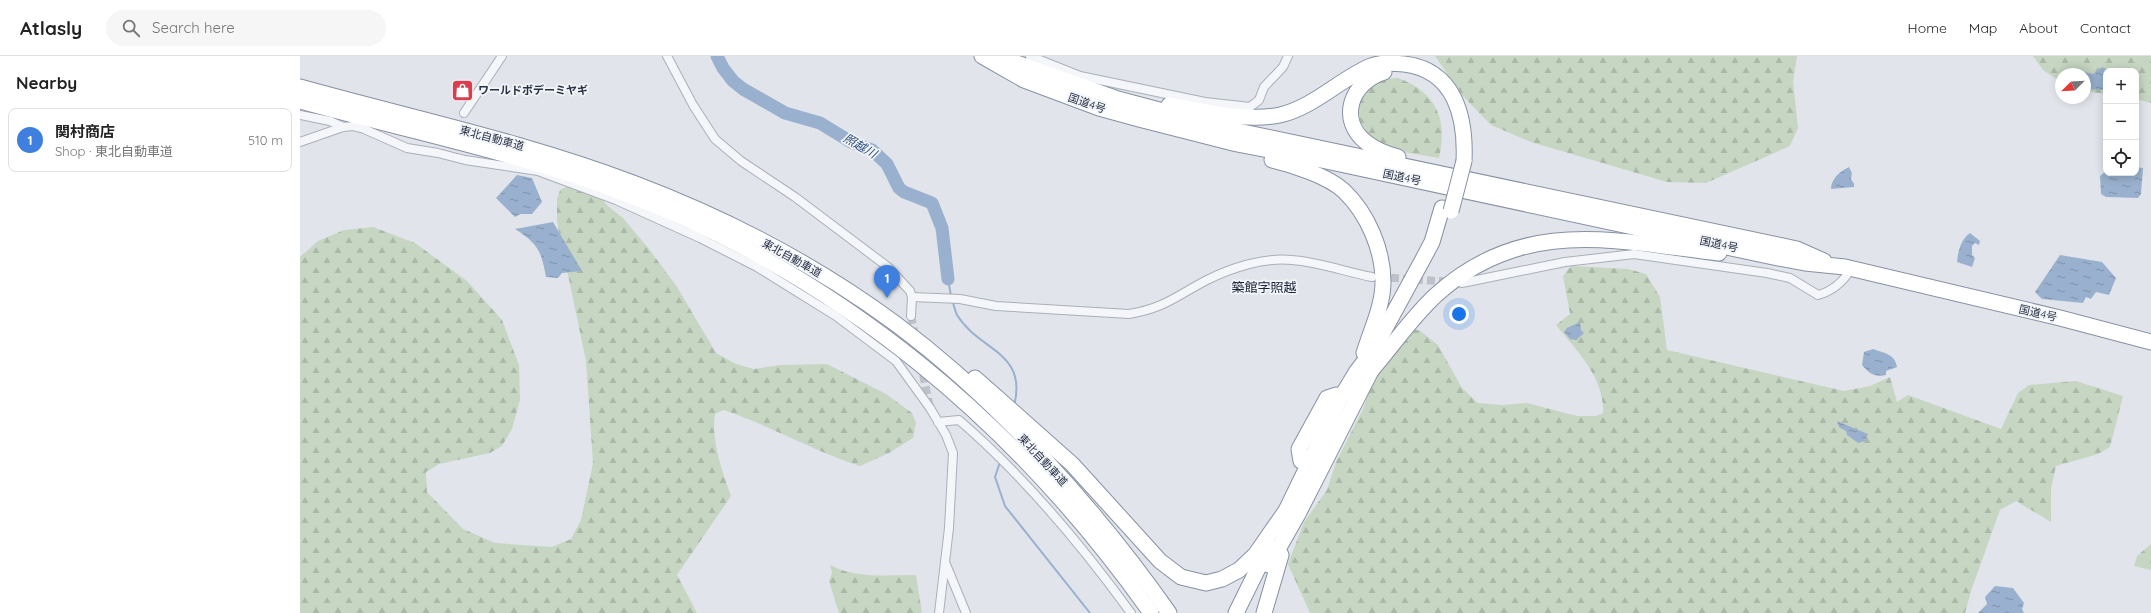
<!DOCTYPE html>
<html lang="en">
<head>
<meta charset="utf-8">
<style>
  :root { --surface:#fff; --page:#f6f6f6; --text:#222; --muted:#767676; --line:#e0e0e0; --accent:#d93d4e }
  body { margin:0; font-family:Quicksand,"Noto Sans JP",sans-serif; background:var(--page); color:var(--text) }
  .controls { position:absolute; right:12px; top:12px; display:grid; overflow:hidden; border-radius:8px; box-shadow:0 2px 10px #0003 }
  .controls button { width:36px; height:36px; display:grid; place-items:center; padding:0; border:0; border-bottom:1px solid var(--line); background:var(--surface); color:var(--text); font:20px sans-serif }
  .compass { position:absolute; left:1755px; top:12px; width:36px; height:36px; border-radius:50%; background:var(--surface); box-shadow:0 2px 10px #0003; rotate:246deg }
  .you { position:absolute; left:1159px; top:258px; width:14px; height:14px; margin:-10px; border:3px solid #fff; border-radius:50%; background:#1a73e8; box-shadow:0 0 0 6px #1a73e833 }
  .badge { display:grid; place-items:center; width:26px; height:26px; border-radius:50%; background:var(--accent); color:#fff; font-size:13px; font-weight:700 }
  .pin { position:absolute; translate:-50% -33px; filter:drop-shadow(0 1px 2px #0008) }
  .pin::after { content:''; position:absolute; top:21px; width:14px; height:12px; background:inherit; clip-path:polygon(0 0,100% 0,50% 100%) }
  .list { margin:0; padding:0; list-style:none }
  h2 { display:flex; justify-content:space-between; align-items:center; height:52px; margin:0; padding:0 16px; font-size:17px }
  h2 small { font-size:13px; font-weight:400; color:var(--muted) }
  .list li { display:grid; grid-template-columns:26px 1fr auto; gap:12px; align-items:center; box-sizing:border-box; height:64px; margin:0 8px 8px; padding:0 8px; border:1px solid var(--line); border-radius:8px }
  .list b { display:block; font-size:15px; white-space:nowrap }
  .list p { margin:0; font-size:13px; white-space:nowrap; color:var(--muted) }
  .list em { font-size:13px; font-style:normal; color:var(--muted) }
  .icon { flex:none; width:22px; height:22px; fill:none; stroke:currentColor; stroke-width:2; stroke-linecap:round; stroke-linejoin:round }
  .map { position:relative; flex:none; width:1851px; height:557px; overflow:hidden }
  header { display:flex; align-items:center; gap:24px; box-sizing:border-box; height:56px; padding:0 20px; background:var(--surface); border-bottom:1px solid var(--line) }
  header strong { font-size:19px }
  nav { display:flex; gap:22px; margin-inline-start:auto; font-size:14px }
  .search { width:280px; height:36px; background:var(--page); display:flex; align-items:center; gap:10px; box-sizing:border-box; padding:0 14px; border-radius:22px; color:var(--muted); font-size:15px }
  main { display:flex }
  aside { flex:1; background:var(--surface) }
  .map>svg:first-child { display:block }
  .forest { fill:url(#forest-firs) }
  .water { fill:url(#water-ripples) }
  .lines { fill:none; stroke-linecap:round; stroke-linejoin:round }
  .stream { stroke:#99b1ce; stroke-width:2 }
  .river { stroke:#99b1ce; stroke-width:13 }
  .street-tunnel { stroke:#bcc1ca; stroke-width:8; stroke-dasharray:8 4; stroke-linecap:butt }
  .street-casing { stroke:#aaafb9; stroke-width:10 }
  .highway-casing { stroke:#8791a3; stroke-width:17 }
  .street { stroke:#f4f6f9; stroke-width:8 }
  .highway { stroke:#fff; stroke-width:15 }
  .highway-bridge-casing { stroke:#8791a3; stroke-width:17; stroke-linecap:butt }
  .highway-bridge { stroke:#fff; stroke-width:15 }
  .labels { text-anchor:middle; stroke-width:3.5; stroke-linejoin:round; paint-order:stroke }
  .poi-label { font-size:11px; font-weight:bold; fill:#283144; stroke:#f1f4f8; text-anchor:start }
  .street-label { font-size:11px; fill:#283144; stroke:#f1f4f8 }
  .water-label { font-size:12px; font-style:italic; fill:#2e4e7c; stroke:#f1f4f8 }
  .quarter-label { font-size:13px; fill:#1a2235; stroke:#f1f4f8 }
</style>
</head>
<body>
<header>
<strong>Atlasly</strong>
<div class="search"><svg class="icon" aria-label="search" viewBox="0 0 24 24"><circle cx="10" cy="10" r="6"/><path d="M15 15l6 6"/></svg>Search here</div>
<nav><a>Home</a><a>Map</a><a>About</a><a>Contact</a></nav>
</header>
<main>
<aside>
<h2>Nearby<small></small></h2>
<ul class="list">
<li><span class="badge" style="background:#3f7fe0">1</span><div><b>関村商店</b><p>Shop · 東北自動車道</p></div><em>510 m</em></li>
</ul>
</aside>
<div class="map">
<svg width="1851" height="557" viewBox="0 0 1851 557">
  <defs>
    <pattern id="forest-firs" width="22" height="20" patternUnits="userSpaceOnUse"><rect width="22" height="20" fill="#c6d6c2"/><path d="M5 1l3.5 6h-7zM16 11l3.5 6h-7z" fill="#aab8a8"/></pattern>
    <pattern id="water-ripples" width="26" height="14" patternUnits="userSpaceOnUse"><rect width="26" height="14" fill="#99b1ce"/><path d="M2 4q2-2 4 0t4 0M15 11q2-2 4 0t4 0" fill="none" stroke="#7d91a9"/></pattern>
  </defs>
  <rect width="100%" height="100%" fill="#e1e5eb"/>
  <g class="forest">
    <polygon points="1135,0 1497,0 1493,26 1498,72 1490,90 1406,127 1367,126 1231,86 1191,69 1161,38"/>
    <polygon points="1733,0 1851,0 1851,47 1836,43 1836,15 1806,15 1806,38 1785,35 1785,18 1761,18 1761,26 1743,14"/>
    <path d="M 1098,22 C 1136,36 1148,63 1139,102 L 1097,95 L 1077,89 L 1057,62 L 1061,38 L 1083,23 Z"/>
    <path d="M 268,130 L 297,138 L 308,150 L 323,162 L 349,193 L 377,231 L 416,297 L 436,308 L 454,313 L 480,309 L 527,308 L 586,338 L 612,357 L 616,367 L 613,382 L 589,397 L 560,410 C 513,395 471,370 424,354 L 415,358 C 411,386 422,414 431,440 L 377,519 L 397,557 L 0,557 L 0,201 L 18,185 L 44,174 L 73,171 L 115,187 L 167,225 L 202,264 L 219,309 L 220,344 L 212,373 L 202,390 L 190,397 L 139,408 L 126,416 L 127,436 L 163,473 L 195,487 L 252,491 L 271,483 L 281,464 L 293,407 L 286,305 L 257,166 L 257,143 L 260,134 Z"/>
    <path d="M 1271,210 L 1328,213 L 1346,218 L 1360,241 L 1367,294 L 1544,335 L 1570,330 L 1590,321 L 1597,346 L 1608,339 L 1701,373 L 1718,337 L 1729,329 L 1776,325 L 1823,340 L 1810,391 L 1798,398 L 1756,410 L 1751,433 L 1751,466 L 1716,445 L 1700,454 L 1672,532 L 1665,557 L 1010,557 L 988,508 L 1004,466 L 1027,434 L 1036,406 L 1063,353 L 1089,280 L 1101,273 L 1119,274 L 1138,289 L 1162,332 L 1178,347 L 1202,349 L 1227,347 L 1277,360 L 1296,360 L 1303,357 C 1305,322 1276,294 1256,269 L 1270,258 L 1263,220 Z"/>
    <polygon points="1851,488 1851,514 1834,510 1837,500"/>
    <path d="M 530,509 C 557,523 587,519 616,519 L 622,557 L 539,557 L 529,525 L 532,517 Z"/>
  </g>
  <g class="water">
    <polygon points="1802,11 1810,15 1806,15 1806,32 1801,34 1785,33 1785,18 1782,18 1784,16 1793,18"/>
    <path d="M 1549,111 L 1552,117 L 1551,123 L 1554,128 L 1554,131 L 1531,133 C 1531,123 1540,115 1549,111 Z"/>
    <polygon points="1836,111 1843,112 1841,138 1838,142 1806,141 1801,138 1800,120 1806,115 1806,117 1836,117"/>
    <polygon points="217,119 232,122 242,146 232,158 221,158 215,161 196,142"/>
    <path d="M 253,166 L 282,215 L 262,217 L 258,222 L 246,221 C 241,194 238,188 215,173 Z"/>
    <path d="M 1670,177 L 1680,185 L 1679,189 L 1675,187 L 1672,190 L 1672,199 L 1675,202 L 1672,211 L 1657,206 C 1658,195 1661,183 1670,177 Z"/>
    <polygon points="1760,199 1802,206 1816,222 1809,239 1796,236 1791,243 1786,241 1783,247 1742,243 1735,236"/>
    <polygon points="1280,266 1281,274 1284,277 1276,284 1270,283 1264,276 1267,272"/>
    <path d="M 1573,293 C 1584,297 1595,298 1597,311 L 1586,315 L 1586,319 C 1574,321 1571,319 1562,309 L 1564,296 Z"/>
    <polygon points="1537,365 1568,378 1565,385 1558,387 1547,379 1546,375 1539,371"/>
    <polygon points="1695,530 1713,532 1724,547 1722,553 1724,557 1678,557 1687,548 1685,541"/>
  </g>
  <g class="lines">
    <g class="stream">
      <polyline points="648,223 651,240"/>
      <path d="M 652,244 C 654,249 655,255 657,259 C 680,296 728,295 714,350"/>
      <polyline points="700,406 695,421 705,450 790,557"/>
    </g>
    <polyline class="river" points="417,0 423,12 433,25 443,33 485,57 520,67 551,86 572,94 587,108 599,132 604,136 632,147 642,172 648,223"/>
    <g class="street-tunnel">
      <polyline points="1079,221 1152,226"/>
      <polyline points="611,260 630,352"/>
    </g>
    <defs>
      <g id="street">
        <polyline points="367,0 393,49 415,83 441,105 495,141 588,211 610,235 612,241 611,260"/>
        <polyline points="730,0 780,20 905,46 950,51 959,44 964,31 983,11 988,0"/>
        <polyline points="164,57 202,0"/>
        <polyline points="0,59 30,65 43,71"/>
        <polyline points="0,86 43,71 53,70 64,73 107,92 138,97 165,104 238,115 316,144 400,182 457,211 536,260 596,305 630,352 646,379 653,397 649,472 639,557"/>
        <path d="M 1162,227 L 1265,206 L 1334,198 L 1467,217 L 1490,222 L 1518,239 C 1533,235 1543,226 1551,213"/>
        <path d="M 612,241 L 660,243 L 696,250 L 829,258 C 865,252 876,240 907,224 C 931,212 964,201 992,204 C 1019,206 1046,216 1072,221"/>
        <path d="M 638,366 L 659,364 C 724,420 780,487 831,557"/>
        <polyline points="645,506 666,557"/>
      </g>
      <g id="highway">
        <polyline points="682,0 724,24 799,52 839,63 937,88 1026,105 1473,201 1505,207 1545,211 1760,262 1851,286"/>
        <polyline points="697,0 818,43 938,75 1497,193 1524,205"/>
        <path d="M 1084,16 C 1051,26 1037,64 1067,87 C 1076,94 1086,98 1098,101"/>
        <path d="M 0,31 C 111,62 225,86 333,127 C 426,162 516,209 596,268 C 699,345 796,453 869,557"/>
        <path d="M 0,45 C 109,75 220,97 326,138 C 543,221 718,369 851,557"/>
        <path d="M 869,49 C 905,55 944,66 980,59 C 1014,51 1040,23 1071,10 C 1081,6 1093,7 1104,8 C 1155,14 1166,61 1164,105"/>
        <path d="M 972,104 C 993,109 1028,120 1044,135 C 1068,158 1083,194 1083,226 C 1083,250 1071,274 1064,297"/>
        <path d="M 1069,317 C 1092,291 1111,262 1136,239 C 1223,160 1314,185 1419,197"/>
        <polyline points="675,322 772,408 860,505 881,521 906,527 922,523 939,514 955,499 985,456"/>
        <polyline points="1001,405 999,393 1027,342 1036,339"/>
        <polyline points="981,465 1040,343 1057,315 1074,293 1123,203 1132,186 1142,152"/>
        <polyline points="969,509 998,458 1074,309"/>
        <polyline points="936,557 969,490"/>
        <polyline points="964,557 981,499"/>
      </g>
    </defs>
    <use href="#street" class="street-casing"/>
    <use href="#highway" class="highway-casing"/>
    <use href="#street" class="street"/>
    <use href="#highway" class="highway"/>
    <defs>
      <polyline id="highway-bridge" points="1151,155 1164,105"/>
    </defs>
    <use href="#highway-bridge" class="highway-bridge-casing"/>
    <use href="#highway-bridge" class="highway-bridge"/>
  </g>
  <defs>
    <symbol id="shop-square" viewBox="-11 -11 22 22"><rect x="-9" y="-9" width="18" height="18" rx="4" fill="#d93d4e" stroke="#f1f4f8"/><path d="M-5-2.5h2.3a2.7 3.5 0 0 1 5.4 0H5L5.5 6h-11ZM-1.5-2.5h3a1.5 2.3 0 0 0-3 0Z" fill="#fff"/></symbol>
  </defs>
  <g fill-rule="evenodd">
    <use href="#shop-square" x="150" y="22" width="25" height="25"/>
  </g>
  <g class="labels">
    <g class="poi-label">
      <text x="178" y="38">ワールドボデーミヤギ</text>
    </g>
    <g class="street-label">
      <text transform="translate(787 47) rotate(19)" y="4">国道4号</text>
      <text transform="translate(192 82) rotate(15)" y="4">東北自動車道</text>
      <text transform="translate(1102 121) rotate(12)" y="4">国道4号</text>
      <text transform="translate(1419 188) rotate(12)" y="4">国道4号</text>
      <text transform="translate(492 202) rotate(29)" y="4">東北自動車道</text>
      <text transform="translate(1738 257) rotate(13)" y="4">国道4号</text>
      <text transform="translate(743 404) rotate(47)" y="4">東北自動車道</text>
    </g>
    <g class="water-label">
      <text transform="translate(560 90) rotate(30)" y="4">照越川</text>
    </g>
    <g class="quarter-label">
      <text x="964" y="236">築館字照越</text>
    </g>
  </g>
</svg>
<div class="controls">
<button>+</button>
<button>−</button>
<button><svg class="icon" aria-label="locate" viewBox="0 0 24 24"><circle cx="12" cy="12" r="6"/><path d="M12 2v4M12 18v4M2 12h4M18 12h4"/></svg></button>
</div>
<svg class="compass" viewBox="-18 -18 36 36"><path d="M0-13l5 13h-10z" fill="#e53935"/><path d="M0 13l5-13h-10z" fill="#767676"/></svg>
<div class="you"></div>
<div class="pin badge" style="left:587px;top:242px;background:#3f7fe0">1</div>
</div>
</main>
</body>
</html>
